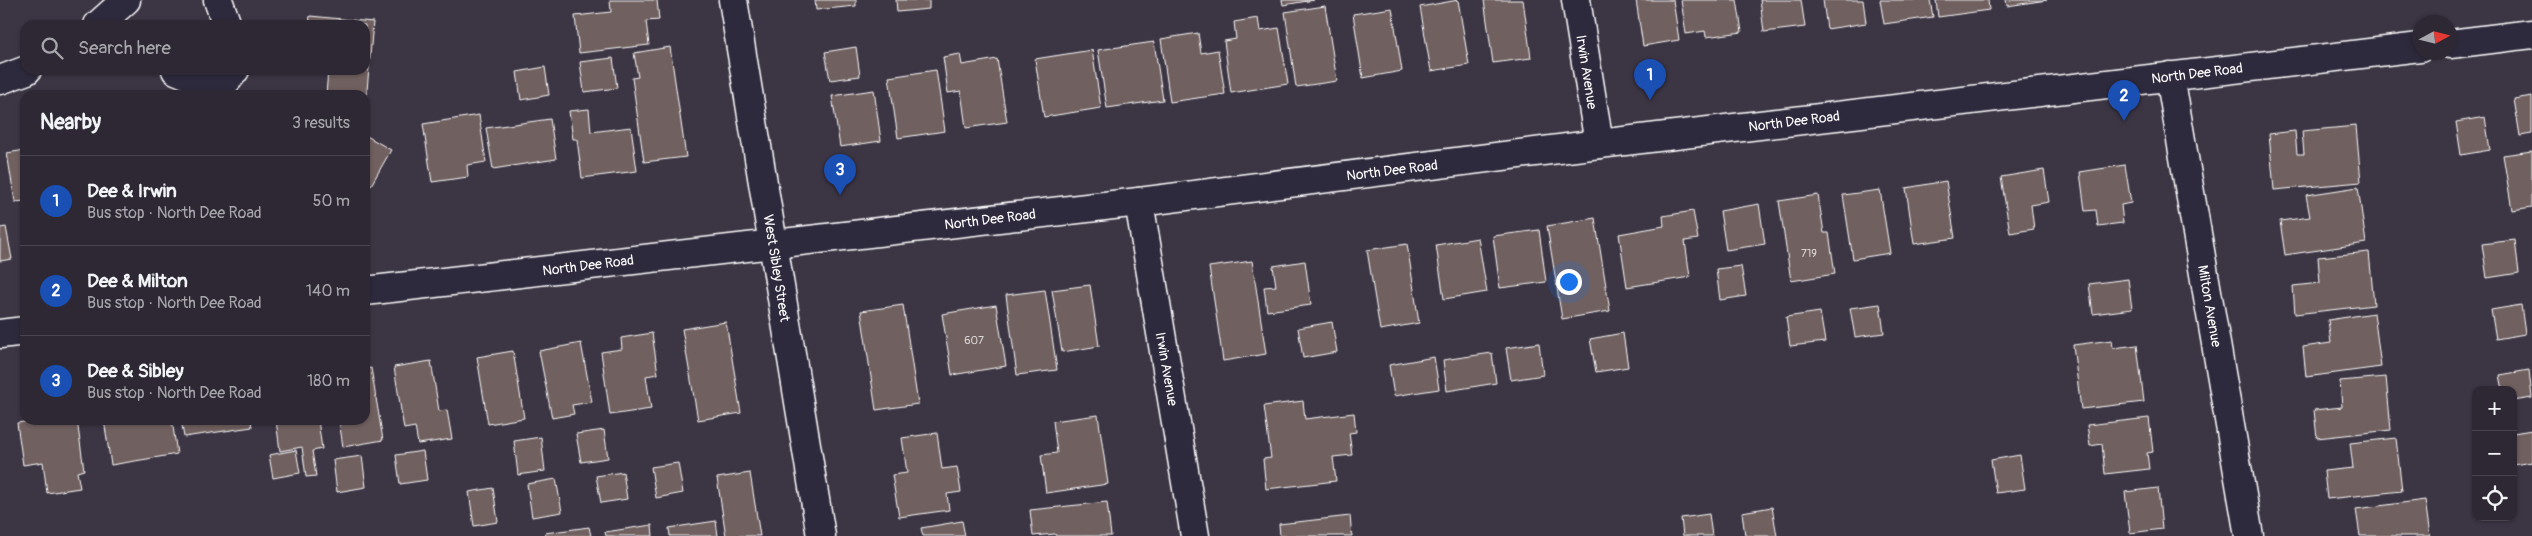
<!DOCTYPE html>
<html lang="en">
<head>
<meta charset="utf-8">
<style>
  :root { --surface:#2d2833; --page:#39343f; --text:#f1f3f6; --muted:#a7a6ac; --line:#48444e; --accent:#8abfa5 }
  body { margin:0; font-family:Pangolin,sans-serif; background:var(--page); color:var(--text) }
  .controls { position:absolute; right:15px; bottom:15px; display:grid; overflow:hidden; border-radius:10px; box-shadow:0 1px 4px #0004 }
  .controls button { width:45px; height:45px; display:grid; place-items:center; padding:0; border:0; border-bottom:1px solid var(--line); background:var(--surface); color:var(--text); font:25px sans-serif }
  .compass { position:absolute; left:2412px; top:15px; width:45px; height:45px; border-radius:50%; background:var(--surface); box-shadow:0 1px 4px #0004; rotate:83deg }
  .you { position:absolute; left:1568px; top:281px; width:18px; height:18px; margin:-12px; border:4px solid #fff; border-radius:50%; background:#1a73e8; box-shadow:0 0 0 8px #1a73e833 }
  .badge { display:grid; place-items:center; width:32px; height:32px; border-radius:50%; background:var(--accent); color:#fff; font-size:16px; font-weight:700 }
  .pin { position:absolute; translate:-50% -41px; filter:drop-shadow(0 1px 2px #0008) }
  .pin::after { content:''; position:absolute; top:26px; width:18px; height:15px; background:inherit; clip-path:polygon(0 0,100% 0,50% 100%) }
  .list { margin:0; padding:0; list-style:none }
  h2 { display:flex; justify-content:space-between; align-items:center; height:65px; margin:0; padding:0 20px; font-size:21px }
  h2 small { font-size:16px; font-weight:400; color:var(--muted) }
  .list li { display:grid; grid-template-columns:32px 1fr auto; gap:15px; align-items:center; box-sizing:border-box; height:90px; padding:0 20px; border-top:1px solid var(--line) }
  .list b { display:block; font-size:19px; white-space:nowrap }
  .list p { margin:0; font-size:16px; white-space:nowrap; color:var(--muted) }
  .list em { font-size:16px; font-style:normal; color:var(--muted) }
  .icon { flex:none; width:28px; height:28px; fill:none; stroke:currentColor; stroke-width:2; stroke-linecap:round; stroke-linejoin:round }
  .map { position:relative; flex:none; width:2532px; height:536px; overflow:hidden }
  .search { position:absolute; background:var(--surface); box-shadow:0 1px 4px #0004; left:20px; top:20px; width:350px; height:55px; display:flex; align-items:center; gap:12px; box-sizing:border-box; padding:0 18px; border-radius:15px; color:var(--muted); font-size:19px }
  .panel { position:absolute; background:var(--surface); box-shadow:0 1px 4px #0004; left:20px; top:90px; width:350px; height:335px; border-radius:15px }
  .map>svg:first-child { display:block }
  .building { fill:#70615e; stroke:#fff }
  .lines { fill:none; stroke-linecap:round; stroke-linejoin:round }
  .minor-casing { stroke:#fff; stroke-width:31 }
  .secondary-casing { stroke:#fff; stroke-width:31 }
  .minor { stroke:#2f2a3d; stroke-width:28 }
  .secondary { stroke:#2f2a3d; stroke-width:28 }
  .labels { text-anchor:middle; stroke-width:4.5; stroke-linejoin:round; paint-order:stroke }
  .number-label { font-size:11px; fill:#dbd8d7 }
  .street-label { font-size:14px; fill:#fff; stroke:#2f2a3d }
</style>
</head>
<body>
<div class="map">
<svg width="2532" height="536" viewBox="0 0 2532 536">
  <rect width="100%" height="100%" fill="#3c3544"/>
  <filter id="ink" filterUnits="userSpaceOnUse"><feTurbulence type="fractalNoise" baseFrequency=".02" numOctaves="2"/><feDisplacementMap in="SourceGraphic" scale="10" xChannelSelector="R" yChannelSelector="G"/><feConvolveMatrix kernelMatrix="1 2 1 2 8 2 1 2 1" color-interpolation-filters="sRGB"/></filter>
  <g filter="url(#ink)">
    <g class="building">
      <polygon points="610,0 657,0 659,20 646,21 649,45 579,53 575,16 611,12"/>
      <polygon points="815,0 856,0 856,6 816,10"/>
      <polygon points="896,0 929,0 929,9 897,12"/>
      <polygon points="1282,0 1314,0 1283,5"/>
      <polygon points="1458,0 1469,65 1431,71 1420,7"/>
      <polygon points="1484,0 1523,0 1531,58 1493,63"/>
      <polygon points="1636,0 1673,0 1679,40 1643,46"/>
      <polygon points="1681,0 1737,0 1742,32 1706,37 1705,31 1686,34"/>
      <polygon points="1760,0 1801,0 1805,27 1764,32"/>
      <polygon points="1823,0 1863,0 1866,23 1827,29"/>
      <polygon points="1880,0 1930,0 1933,17 1884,24"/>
      <polygon points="1936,0 1988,0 1989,10 1938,17"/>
      <polygon points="2006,0 2047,0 2007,6"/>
      <polygon points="1325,6 1337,81 1296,87 1285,12"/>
      <polygon points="1392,8 1402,71 1363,78 1353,14"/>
      <polygon points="310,16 373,22 366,102 365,95 326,95 328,70 365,70 365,25 309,25"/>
      <polygon points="1258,18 1260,31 1279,28 1288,84 1231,93 1224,41 1236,39 1234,22"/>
      <polygon points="1198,33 1201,53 1218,50 1225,94 1170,102 1161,39"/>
      <polygon points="1154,42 1163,100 1107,108 1098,50"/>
      <polygon points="670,47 686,157 644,162 632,78 638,77 634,53"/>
      <polygon points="856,47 860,76 830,80 825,52"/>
      <polygon points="1092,50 1101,108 1044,117 1035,59"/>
      <polygon points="960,54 962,65 997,59 1007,122 966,128 961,91 948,93 943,57"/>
      <polygon points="613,58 617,88 584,92 580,62"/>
      <polygon points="545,67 549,95 521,100 517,72"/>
      <polygon points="936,70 945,131 898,138 889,77"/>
      <polygon points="874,90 881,141 840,147 832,96"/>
      <polygon points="2532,96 2532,134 2520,136 2514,99"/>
      <polygon points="589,109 591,132 631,127 637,171 582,178 577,139 573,139 569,111"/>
      <polygon points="479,115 486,162 467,165 468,177 432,182 423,124"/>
      <polygon points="2485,117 2490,150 2461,155 2456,122"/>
      <polygon points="550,119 556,159 493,169 486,128"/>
      <polygon points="2356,126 2361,182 2274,190 2269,134 2295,131 2297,154 2304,154 2302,131"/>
      <polygon points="365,135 391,150 370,187 365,184"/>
      <polygon points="25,150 25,201 15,202 7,153"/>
      <polygon points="2532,151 2532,207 2512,210 2503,155"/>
      <polygon points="2125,165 2131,203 2121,205 2123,223 2098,226 2096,210 2085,211 2080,172"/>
      <polygon points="2044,170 2049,202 2031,205 2034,229 2010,233 2001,177"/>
      <polygon points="1946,181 1955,238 1914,244 1906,188"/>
      <polygon points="2358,187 2366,243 2285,255 2280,221 2310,217 2306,195"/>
      <polygon points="1880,190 1890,253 1853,259 1843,195"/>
      <polygon points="1818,195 1824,233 1829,233 1835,274 1791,281 1779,201"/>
      <polygon points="1759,204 1765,244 1726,250 1720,211"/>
      <polygon points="1693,211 1698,239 1685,241 1690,277 1627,287 1619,234 1664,226 1663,216"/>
      <polygon points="1595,218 1610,311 1562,319 1547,226"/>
      <polygon points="6,227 12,259 0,261 0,228"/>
      <polygon points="1539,230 1546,282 1500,288 1493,236"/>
      <polygon points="1478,238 1487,292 1444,299 1436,245"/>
      <polygon points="2515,240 2519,273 2487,278 2482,244"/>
      <polygon points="1407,244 1419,323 1380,330 1367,250"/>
      <polygon points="2369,252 2374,305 2295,314 2293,286 2320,283 2318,257"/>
      <polygon points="1252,261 1266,354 1223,361 1209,267"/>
      <polygon points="1305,261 1311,305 1267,311 1264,287 1276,286 1273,266"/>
      <polygon points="1741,266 1746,296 1720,300 1716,269"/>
      <polygon points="2128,279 2132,309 2093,314 2089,284"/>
      <polygon points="1090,285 1099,346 1062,352 1052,290"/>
      <polygon points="1045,290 1057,370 1017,375 1006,295"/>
      <polygon points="1880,304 1884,333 1855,337 1850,308"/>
      <polygon points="903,305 918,404 876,410 861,311"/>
      <polygon points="996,305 1006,366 952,375 942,314"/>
      <polygon points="2521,305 2525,334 2496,339 2491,310"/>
      <polygon points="1820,312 1825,342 1790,346 1786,317"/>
      <polygon points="2374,313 2381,367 2306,377 2303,347 2331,343 2328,320"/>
      <polygon points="726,322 741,413 698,420 682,329"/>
      <polygon points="1332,322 1337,352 1303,358 1298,328"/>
      <polygon points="652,333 658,374 646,376 651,409 610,415 601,352 622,349 621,338"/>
      <polygon points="1623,333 1628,367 1596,372 1590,339"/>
      <polygon points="2112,340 2113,348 2137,345 2144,402 2081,409 2073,345"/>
      <polygon points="581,343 592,402 572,405 574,414 552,418 539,351"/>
      <polygon points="1539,343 1543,375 1511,380 1506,348"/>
      <polygon points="513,351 524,418 488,424 477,357"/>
      <polygon points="1492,353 1496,383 1447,391 1443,360"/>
      <polygon points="1434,357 1439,389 1394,396 1389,365"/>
      <polygon points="431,361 439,411 447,410 452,439 418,444 415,427 404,429 394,367"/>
      <polygon points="371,368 383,440 343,447 339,420 365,420 365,369"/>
      <polygon points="2529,370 2532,398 2513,401 2513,390 2503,390 2500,375"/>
      <polygon points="2386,377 2391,430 2317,438 2314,410 2342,407 2340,381"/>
      <polygon points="1303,401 1305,419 1354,413 1356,432 1349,433 1352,455 1333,457 1336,481 1266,489 1263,459 1271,458 1264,406"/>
      <polygon points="1098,415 1108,484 1046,493 1041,455 1057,453 1053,421"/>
      <polygon points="2149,418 2153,452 2147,453 2149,469 2105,474 2102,444 2090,446 2087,425"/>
      <polygon points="37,420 77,420 84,470 77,472 80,488 47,493 43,462 23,465 17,423"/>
      <polygon points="104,420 172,420 177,454 111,465"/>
      <polygon points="181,420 251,420 252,427 184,437"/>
      <polygon points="276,420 318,420 322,449 312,451 316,476 306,477 302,447 280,451"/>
      <polygon points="604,430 608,458 581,462 576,434"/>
      <polygon points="2532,430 2532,462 2513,465 2513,433"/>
      <polygon points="937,433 942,469 957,467 961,492 947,494 949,510 899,517 892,475 907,473 902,438"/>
      <polygon points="541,437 545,471 518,475 514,441"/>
      <polygon points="2396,438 2402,491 2327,499 2324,471 2353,468 2350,443"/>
      <polygon points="296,450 300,473 273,478 269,455"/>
      <polygon points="423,451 427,480 400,484 396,455"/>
      <polygon points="2020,455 2025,489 1996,493 1991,460"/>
      <polygon points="362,456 366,487 337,492 333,460"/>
      <polygon points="678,463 683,493 656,498 651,467"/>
      <polygon points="623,472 627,499 601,503 596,476"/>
      <polygon points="750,473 760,536 726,536 717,478"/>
      <polygon points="556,479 562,512 532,517 527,484"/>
      <polygon points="493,488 498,522 474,526 469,492"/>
      <polygon points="2158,488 2162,529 2130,533 2125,492"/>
      <polygon points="2425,500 2430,536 2360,536 2356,509"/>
      <polygon points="1107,502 1111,536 1056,536 1055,534 1033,536 1030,510"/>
      <polygon points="1772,507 1777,536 1745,536 1742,512"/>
      <polygon points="1709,514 1712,536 1683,536 1681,518"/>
      <polygon points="1350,516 1352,536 1280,536 1279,524"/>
      <polygon points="716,521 718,536 670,536 669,528"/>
      <polygon points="962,521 965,536 923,536 921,528"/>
      <polygon points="652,525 653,536 606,536 605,532"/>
      <polygon points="589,527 591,536 546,536 545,533"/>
    </g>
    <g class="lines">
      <defs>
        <g id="minor">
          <polyline points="218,0 227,25"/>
          <polyline points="733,0 821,536"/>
          <polyline points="1576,0 1599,144"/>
          <polyline points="98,25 126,0"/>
          <polyline points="176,70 205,82 228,79 235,70"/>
          <polyline points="2170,76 2249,536"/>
          <polyline points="0,80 27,70"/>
          <polyline points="1139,202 1195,536"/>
        </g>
        <g id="secondary">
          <polyline points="2450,44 2532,34"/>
          <polyline points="365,291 1139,202 1599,144 2420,47"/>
          <polyline points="0,334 25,331"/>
        </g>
      </defs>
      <use href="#minor" class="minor-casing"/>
      <use href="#secondary" class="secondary-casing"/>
      <use href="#minor" class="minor"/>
      <use href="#secondary" class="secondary"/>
    </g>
  </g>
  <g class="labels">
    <g class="number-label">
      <text x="1809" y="257">719</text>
      <text x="974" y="344">607</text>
    </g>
    <g class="street-label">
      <text transform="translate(1587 72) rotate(81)" y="5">Irwin Avenue</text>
      <text transform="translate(2197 73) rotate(-7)" y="5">North Dee Road</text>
      <text transform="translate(1794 121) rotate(-7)" y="5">North Dee Road</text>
      <text transform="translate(1392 170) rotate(-7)" y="5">North Dee Road</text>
      <text transform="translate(990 219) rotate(-7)" y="5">North Dee Road</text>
      <text transform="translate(588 265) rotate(-7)" y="5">North Dee Road</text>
      <text transform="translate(777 268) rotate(81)" y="5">West Sibley Street</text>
      <text transform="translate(2210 306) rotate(80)" y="5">Milton Avenue</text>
      <text transform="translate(1167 369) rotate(80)" y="5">Irwin Avenue</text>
    </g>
  </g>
</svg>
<div class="controls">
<button>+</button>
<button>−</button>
<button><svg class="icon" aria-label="locate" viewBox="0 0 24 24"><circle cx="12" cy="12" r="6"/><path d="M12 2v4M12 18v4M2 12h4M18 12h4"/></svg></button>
</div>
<svg class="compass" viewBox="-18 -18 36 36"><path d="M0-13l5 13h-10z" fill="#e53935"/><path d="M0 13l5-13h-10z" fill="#a7a6ac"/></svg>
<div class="you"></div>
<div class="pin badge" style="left:1650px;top:100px;background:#1a4fb4">1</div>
<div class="pin badge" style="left:2124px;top:121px;background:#1a4fb4">2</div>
<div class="pin badge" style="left:840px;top:195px;background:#1a4fb4">3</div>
<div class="search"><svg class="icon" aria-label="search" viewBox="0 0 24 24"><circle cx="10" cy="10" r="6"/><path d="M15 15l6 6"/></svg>Search here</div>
<section class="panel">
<h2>Nearby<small>3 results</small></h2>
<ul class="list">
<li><span class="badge" style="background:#1a4fb4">1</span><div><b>Dee &amp; Irwin</b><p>Bus stop · North Dee Road</p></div><em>50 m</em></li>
<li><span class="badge" style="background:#1a4fb4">2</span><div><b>Dee &amp; Milton</b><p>Bus stop · North Dee Road</p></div><em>140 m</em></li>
<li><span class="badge" style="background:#1a4fb4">3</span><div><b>Dee &amp; Sibley</b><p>Bus stop · North Dee Road</p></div><em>180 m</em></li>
</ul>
</section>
</div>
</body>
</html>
